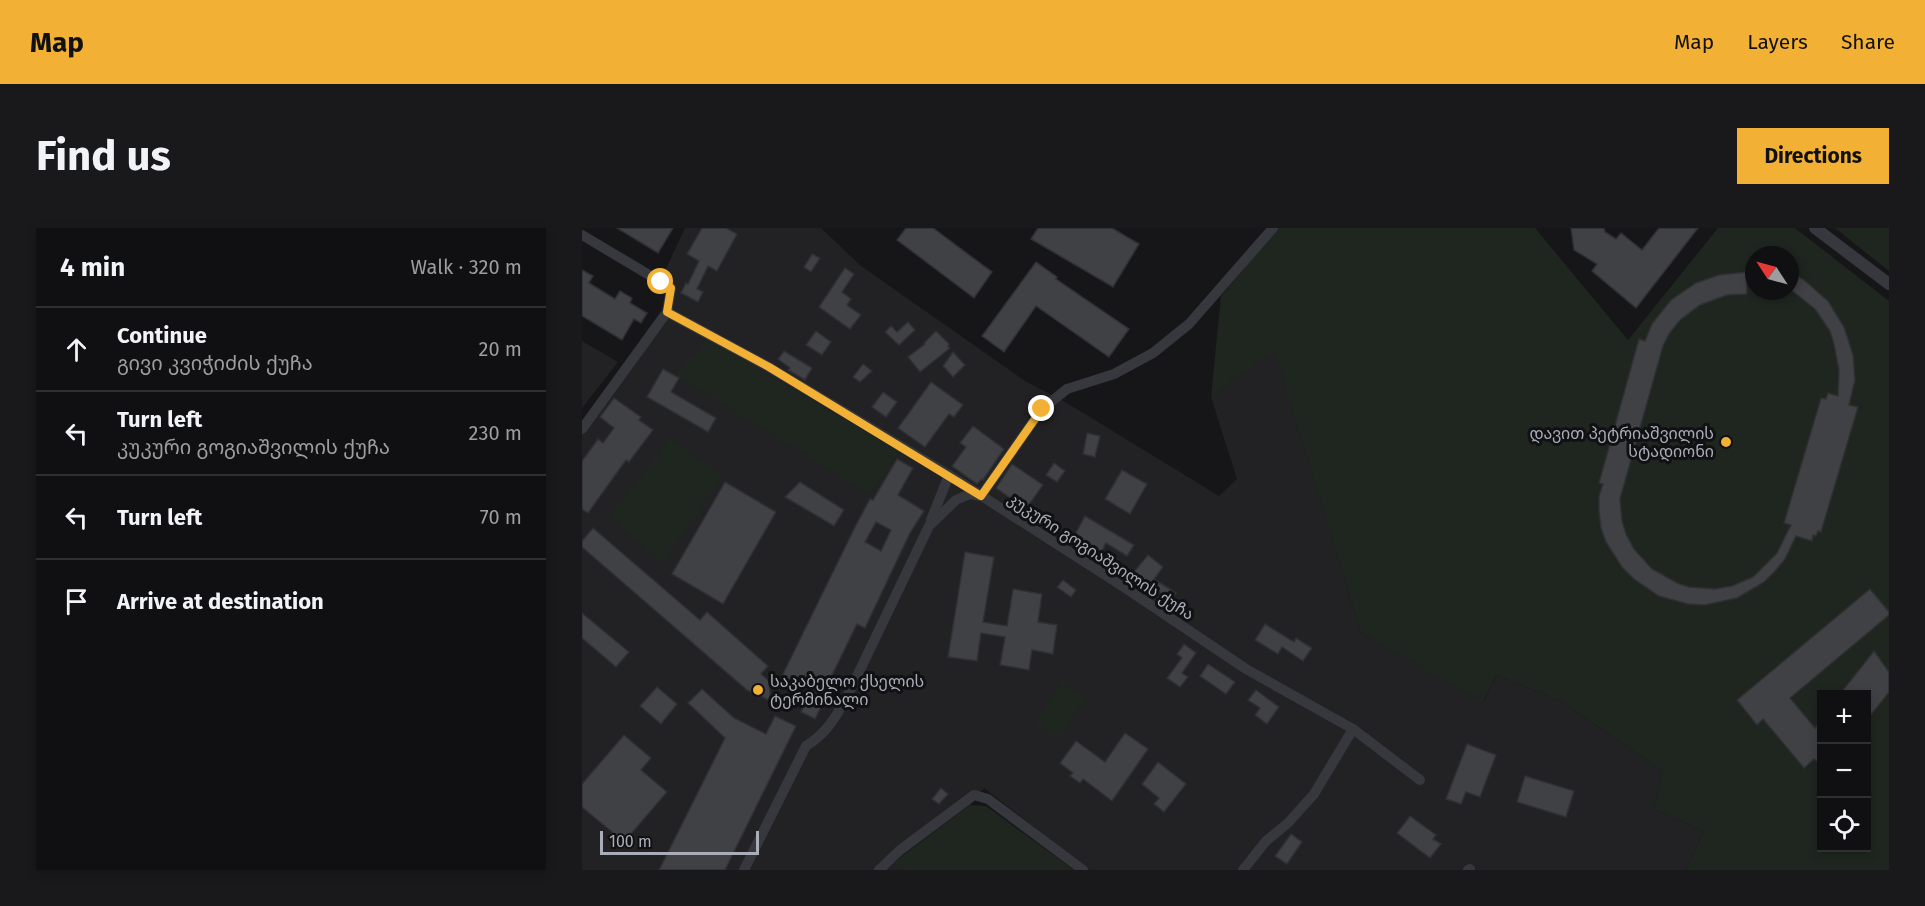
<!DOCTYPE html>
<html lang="en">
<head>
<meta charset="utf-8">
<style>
  :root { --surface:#101012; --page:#19191b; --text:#f1f3f6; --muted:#9c9d9f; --line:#303032; --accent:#f2b134 }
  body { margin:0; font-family:"Fira Sans","Noto Sans Georgian",sans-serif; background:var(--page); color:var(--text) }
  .controls { position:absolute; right:18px; bottom:18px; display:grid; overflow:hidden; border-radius:0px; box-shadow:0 3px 9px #0003 }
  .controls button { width:54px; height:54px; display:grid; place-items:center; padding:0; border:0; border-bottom:2px solid var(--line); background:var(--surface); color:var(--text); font:30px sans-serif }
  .compass { position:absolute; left:1163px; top:18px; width:54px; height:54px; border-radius:50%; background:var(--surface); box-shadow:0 3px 9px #0003; rotate:306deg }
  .scale { position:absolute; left:18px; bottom:15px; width:159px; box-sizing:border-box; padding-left:6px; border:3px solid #a8adb8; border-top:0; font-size:16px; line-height:21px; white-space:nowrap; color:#a8adb8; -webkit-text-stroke:4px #111113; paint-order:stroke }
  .stop { position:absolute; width:18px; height:18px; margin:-14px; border:4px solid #f2b134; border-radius:50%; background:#fff }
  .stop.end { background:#f2b134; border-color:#fff; box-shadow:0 2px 6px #0008 }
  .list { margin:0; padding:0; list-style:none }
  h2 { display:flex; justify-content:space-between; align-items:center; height:78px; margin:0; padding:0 24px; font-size:26px }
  h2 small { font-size:20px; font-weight:400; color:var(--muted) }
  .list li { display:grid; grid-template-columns:39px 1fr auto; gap:18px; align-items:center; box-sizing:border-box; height:84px; padding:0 24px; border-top:2px solid var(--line) }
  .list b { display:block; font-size:22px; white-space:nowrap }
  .list p { margin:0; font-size:20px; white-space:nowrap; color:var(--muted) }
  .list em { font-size:20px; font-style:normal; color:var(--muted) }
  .icon { flex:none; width:33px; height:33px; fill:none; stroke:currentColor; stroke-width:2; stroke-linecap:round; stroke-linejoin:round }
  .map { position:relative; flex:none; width:1307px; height:642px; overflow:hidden; border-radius:0px }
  header { display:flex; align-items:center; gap:36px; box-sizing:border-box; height:84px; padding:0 30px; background:var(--accent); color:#111 }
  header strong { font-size:28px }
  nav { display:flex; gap:33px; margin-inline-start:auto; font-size:21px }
  .intro { display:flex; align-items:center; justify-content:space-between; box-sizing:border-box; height:144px; padding:0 36px }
  h1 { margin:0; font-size:42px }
  .button { padding:15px 27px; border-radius:0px; background:var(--accent); color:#111; font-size:21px; font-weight:700 }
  main { display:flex; gap:36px; padding:0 36px }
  aside { flex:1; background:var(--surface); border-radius:0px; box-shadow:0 3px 9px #0003 }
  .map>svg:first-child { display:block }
  .built { fill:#222225 }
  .green { fill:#1e261f; fill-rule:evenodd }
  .building { fill:#404145; stroke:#303034; stroke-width:1.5; fill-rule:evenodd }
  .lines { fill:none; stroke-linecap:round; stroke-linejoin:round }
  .minor { stroke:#37383d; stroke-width:10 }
  .tertiary { stroke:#37383d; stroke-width:12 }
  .route { stroke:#f2b134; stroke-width:8 }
  .poi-dot { fill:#f2b134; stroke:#111113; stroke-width:2 }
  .labels { text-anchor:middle; stroke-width:6; stroke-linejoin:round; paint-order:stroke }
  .poi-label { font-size:16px; fill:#a8adb8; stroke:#111113; text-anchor:end }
  .street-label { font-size:16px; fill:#a8adb8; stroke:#111113 }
</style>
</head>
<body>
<header>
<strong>Map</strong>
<nav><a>Map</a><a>Layers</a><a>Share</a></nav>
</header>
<div class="intro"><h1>Find us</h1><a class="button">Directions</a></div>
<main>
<aside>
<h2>4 min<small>Walk · 320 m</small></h2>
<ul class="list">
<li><svg class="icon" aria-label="ahead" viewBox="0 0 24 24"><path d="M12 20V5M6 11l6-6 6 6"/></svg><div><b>Continue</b><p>გივი კვიჭიძის ქუჩა</p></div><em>20 m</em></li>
<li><svg class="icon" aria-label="left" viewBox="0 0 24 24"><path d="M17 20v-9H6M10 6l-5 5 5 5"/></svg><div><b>Turn left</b><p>კუკური გოგიაშვილის ქუჩა</p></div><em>230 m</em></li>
<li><svg class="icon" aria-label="left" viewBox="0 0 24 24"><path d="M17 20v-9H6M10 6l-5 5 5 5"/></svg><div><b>Turn left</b></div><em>70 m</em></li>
<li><svg class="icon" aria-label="arrive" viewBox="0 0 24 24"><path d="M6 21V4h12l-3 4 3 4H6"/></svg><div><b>Arrive at destination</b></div></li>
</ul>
</aside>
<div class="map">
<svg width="1307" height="642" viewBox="0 0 1307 642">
  <rect width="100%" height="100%" fill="#161618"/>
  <g class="built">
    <polygon points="103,0 239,0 279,38 443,153 485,175 637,268 655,251 629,169 692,122 779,405 902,473 914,447 979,473 1080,543 1072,581 1122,603 1104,642 507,642 402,560 388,577 311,635 319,642 0,642 0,202 89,84 80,49"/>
    <polygon points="0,113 36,134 0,180"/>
  </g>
  <g class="green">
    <path d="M 696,0 L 953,0 L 1046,112 L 1136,0 L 1213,0 L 1307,73 L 1307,642 L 1104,642 L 1122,603 L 1072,581 L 1080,543 L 979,473 L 914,447 L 901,474 L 779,405 L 692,123 L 629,169 L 639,68 ZM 1172,27 L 1208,27 L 1208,63 L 1172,63 ZM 1240,466 L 1284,466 L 1284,620 L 1240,620 Z"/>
    <polygon points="1253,0 1307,0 1307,43"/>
    <polygon points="126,112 317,223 288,267 93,147"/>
    <polygon points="88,210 141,248 80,336 28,288"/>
    <polygon points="480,454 504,469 477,511 453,495"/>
    <polygon points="388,577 404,578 492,642 319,642 310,636"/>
  </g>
  <g class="building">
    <polygon points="35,0 91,0 76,25"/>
    <polygon points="120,0 144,0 155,6 135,43 126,38 115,61 121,64 116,74 99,65 104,55 106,56 117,33 105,26"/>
    <polygon points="324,0 351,0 410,44 392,70 315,12"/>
    <polygon points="456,0 530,0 557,16 531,59 449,11"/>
    <polygon points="989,0 1022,0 1023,4 1034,11 1039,5 1060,22 1077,0 1116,0 1054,80 1010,43 1015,36 992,22"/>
    <polygon points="230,26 238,30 229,44 222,39"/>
    <polygon points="454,34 475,49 474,51 547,101 527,129 454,78 422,124 400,108"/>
    <polygon points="263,40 272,46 260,64 269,71 265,77 279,87 268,101 237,79"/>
    <polygon points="0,42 11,48 7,55 33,71 38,63 50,70 48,75 65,85 59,95 52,91 40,112 0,88"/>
    <polygon points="1208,43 1222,52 1246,73 1262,99 1271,127 1273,152 1267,177 1276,179 1239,304 1236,303 1234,308 1231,307 1230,313 1214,308 1203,331 1193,343 1182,354 1155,370 1123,377 1106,376 1077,368 1052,351 1040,339 1024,314 1019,300 1017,283 1017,268 1021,256 1017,255 1057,111 1063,113 1070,96 1089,72 1114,55 1137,47 1164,44 1165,66 1145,67 1118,77 1098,92 1087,106 1081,118 1038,271 1040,293 1044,306 1052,321 1070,341 1095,355 1107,359 1133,361 1150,358 1171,349 1195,325 1209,297 1202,295 1239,170 1244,171 1246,165 1256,168 1257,142 1252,116 1248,103 1233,81 1208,61"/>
    <polygon points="326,94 333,102 317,117 303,104 309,98 315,104"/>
    <polygon points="234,103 249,114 240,127 224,117"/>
    <polygon points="354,103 367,116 366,118 368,120 338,144 326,129 343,116 342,115"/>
    <polygon points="202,123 230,140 223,152 206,142 208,140 196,131"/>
    <polygon points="371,124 383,137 371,149 361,138"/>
    <polygon points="281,136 290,143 278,154 271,149"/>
    <polygon points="81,141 97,150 89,164 134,190 126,204 65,169"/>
    <polygon points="349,154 381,177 372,189 367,186 343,219 316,200"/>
    <polygon points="301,164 315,174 304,189 290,179"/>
    <polygon points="32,170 59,189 57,192 71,202 47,234 44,232 6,285 0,281 0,233 16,211 21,215 32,200 18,189"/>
    <polygon points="391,198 422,221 401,252 400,251 395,256 370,238 384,219 378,215"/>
    <polygon points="505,205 518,208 513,229 501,226"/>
    <path d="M 315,231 L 331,240 L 316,267 L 342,283 L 328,305 L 283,400 L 275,396 L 238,472 L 242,473 L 233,491 L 219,484 L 229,462 L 200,448 L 274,297 L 288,271 L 291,272 ZM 294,294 L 309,302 L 299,323 L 283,314 Z"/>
    <polygon points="472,235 483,243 475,254 464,247"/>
    <polygon points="430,236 461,257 444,281 414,260"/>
    <polygon points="540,242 565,256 548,286 523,271"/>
    <polygon points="143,254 194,284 141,376 90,346"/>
    <polygon points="218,254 262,282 252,298 203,269"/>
    <polygon points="503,288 552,317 545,328 524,315 515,333 488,316"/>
    <polygon points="11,300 118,392 125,384 186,438 179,446 187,453 189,473 165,462 0,319 0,313"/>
    <polygon points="383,324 412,329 401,394 425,398 431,361 460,366 456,394 475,397 471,426 450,422 447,442 418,437 423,409 399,405 395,433 366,429"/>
    <polygon points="566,327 581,339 572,351 594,365 585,379 574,372 578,365 552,344"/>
    <polygon points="481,352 494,362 489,369 475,359"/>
    <polygon points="1288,361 1307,384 1307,387 1208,470 1233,500 1239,491 1239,537 1232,531 1222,540 1181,491 1175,497 1155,472"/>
    <polygon points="0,385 47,424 34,439 0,410"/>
    <polygon points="683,396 712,414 714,410 730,420 721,433 700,419 696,426 673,412"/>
    <polygon points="602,416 614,425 600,445 606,449 598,459 585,450 600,430 595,426"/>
    <polygon points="1292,423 1307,444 1307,464 1284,493 1284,466 1258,466"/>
    <polygon points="626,436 653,454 644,466 618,448"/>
    <polygon points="75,459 95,476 79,496 58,478"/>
    <polygon points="120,461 152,490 184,506 193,488 214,498 143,642 77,642 143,510 106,475"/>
    <polygon points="674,462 697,479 685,496 673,487 678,480 666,472"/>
    <polygon points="543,505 566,521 530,573 501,551 498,555 488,548 491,545 478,535 494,513 523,534"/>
    <polygon points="42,507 69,530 59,542 85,564 42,614 0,579 0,556"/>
    <polygon points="885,516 914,527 898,569 884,564 879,576 864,571"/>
    <polygon points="576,534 604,556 582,584 572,576 577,570 560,556"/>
    <polygon points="943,548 992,563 984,589 935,574"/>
    <polygon points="359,560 366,566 357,576 350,571"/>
    <polygon points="828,588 854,607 851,611 859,616 848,630 815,605"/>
    <polygon points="709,606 720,614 705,636 693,628"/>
  </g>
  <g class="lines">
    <g class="minor">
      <polyline points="0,7 89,60 85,84 0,201"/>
      <polyline points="85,84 187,139 367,247 545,361 664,441 771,501 838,552"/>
      <polyline points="349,292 367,247"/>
      <path d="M 162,642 L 224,518 C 245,505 253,490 265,469 L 347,298 L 374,272 L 388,266 L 399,268 L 460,181 L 485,161 L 532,146 L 571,125 L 607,96 L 691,0"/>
      <polyline points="297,642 318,622 392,567 406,571 501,642"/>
      <polyline points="661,642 684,613 706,595 732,566 771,501"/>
      <polyline points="886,642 888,641"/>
    </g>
    <polyline class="tertiary" points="1233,0 1307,56"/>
  </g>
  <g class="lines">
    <polyline class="route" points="79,54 89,60 85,84 187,139 399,268 460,181"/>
  </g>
  <g class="poi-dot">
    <circle cx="1144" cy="214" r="6"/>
    <circle cx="176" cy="462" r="6"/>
  </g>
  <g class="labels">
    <g class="poi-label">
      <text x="1132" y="211">დავით პეტრიაშვილის<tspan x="1132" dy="18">სტადიონი</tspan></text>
      <text x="188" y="459" text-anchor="start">საკაბელო ქსელის<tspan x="188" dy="18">ტერმინალი</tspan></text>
    </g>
    <g class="street-label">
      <text transform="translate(519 328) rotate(33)" y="6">კუკური გოგიაშვილის ქუჩა</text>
    </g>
  </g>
</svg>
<div class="controls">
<button>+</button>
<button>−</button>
<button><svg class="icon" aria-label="locate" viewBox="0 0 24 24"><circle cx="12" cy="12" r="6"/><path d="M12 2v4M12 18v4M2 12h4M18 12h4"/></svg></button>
</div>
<svg class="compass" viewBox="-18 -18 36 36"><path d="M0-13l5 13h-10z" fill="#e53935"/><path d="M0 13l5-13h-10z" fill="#9c9d9f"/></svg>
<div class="scale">100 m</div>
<div class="stop" style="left:79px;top:54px"></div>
<div class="stop end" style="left:460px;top:181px"></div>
</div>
</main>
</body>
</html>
